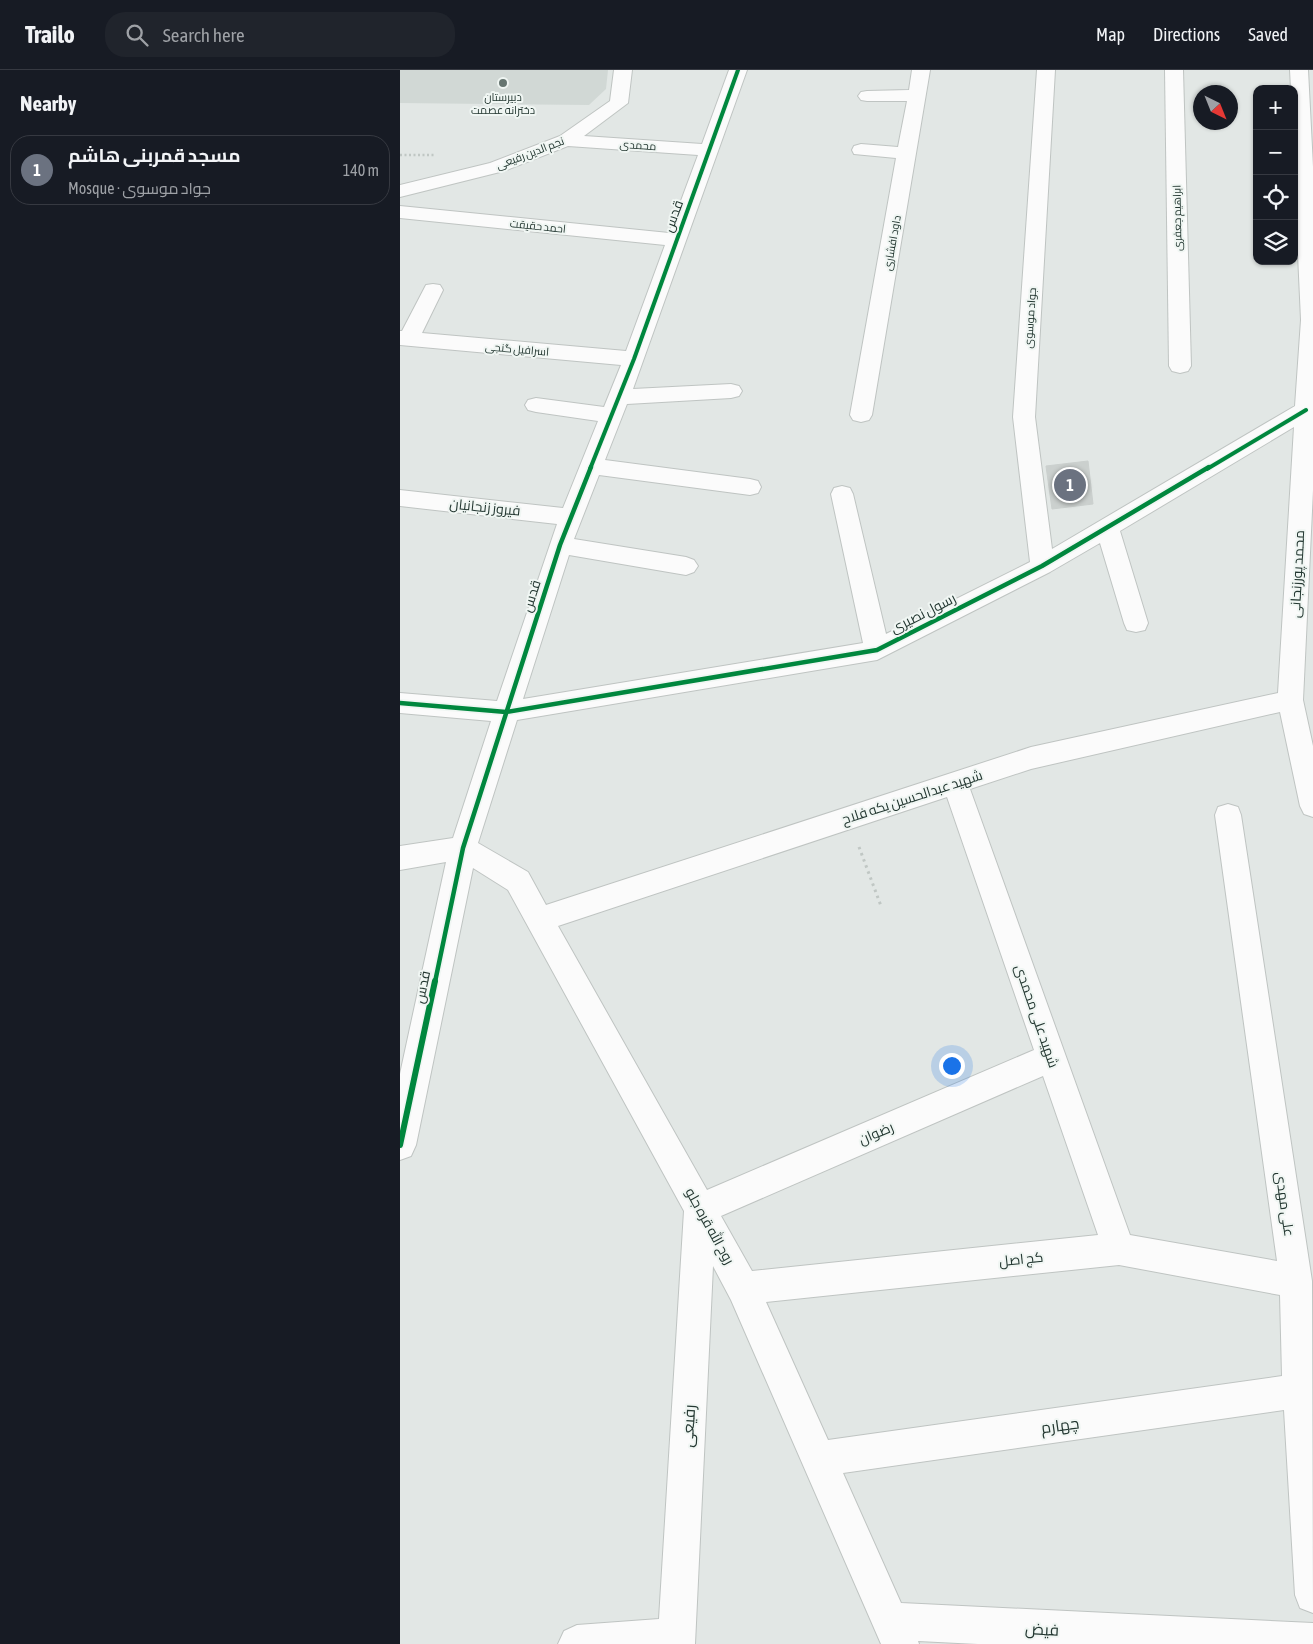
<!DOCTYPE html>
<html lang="en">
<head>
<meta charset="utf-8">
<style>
  :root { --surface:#171b24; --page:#20242c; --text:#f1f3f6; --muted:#9ea1a6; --line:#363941; --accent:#8c9099 }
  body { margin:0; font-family:"Asap Condensed",Cairo,sans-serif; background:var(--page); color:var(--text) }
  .controls { position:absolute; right:15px; top:15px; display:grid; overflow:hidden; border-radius:10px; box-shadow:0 1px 4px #0004 }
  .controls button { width:45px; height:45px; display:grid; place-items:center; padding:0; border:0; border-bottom:1px solid var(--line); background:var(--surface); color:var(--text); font:25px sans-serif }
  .compass { position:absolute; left:793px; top:15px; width:45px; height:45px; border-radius:50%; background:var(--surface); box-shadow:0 1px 4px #0004; rotate:137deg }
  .you { position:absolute; left:551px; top:995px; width:18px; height:18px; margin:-12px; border:4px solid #fff; border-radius:50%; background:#1a73e8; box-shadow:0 0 0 8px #1a73e833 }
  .badge { display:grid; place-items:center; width:32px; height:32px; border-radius:50%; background:var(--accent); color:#fff; font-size:16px; font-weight:700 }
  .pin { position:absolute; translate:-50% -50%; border:2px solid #fff; box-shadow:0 1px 5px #0006 }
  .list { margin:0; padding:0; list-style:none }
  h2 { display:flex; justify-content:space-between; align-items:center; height:65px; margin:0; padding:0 20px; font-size:21px }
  h2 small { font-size:16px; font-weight:400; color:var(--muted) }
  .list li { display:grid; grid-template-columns:32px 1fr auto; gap:15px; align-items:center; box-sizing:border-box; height:70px; margin:0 10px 10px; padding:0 10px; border:1px solid var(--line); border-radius:20px }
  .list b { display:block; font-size:19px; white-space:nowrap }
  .list p { margin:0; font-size:16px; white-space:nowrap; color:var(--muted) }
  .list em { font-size:16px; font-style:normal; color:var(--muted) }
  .icon { flex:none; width:28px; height:28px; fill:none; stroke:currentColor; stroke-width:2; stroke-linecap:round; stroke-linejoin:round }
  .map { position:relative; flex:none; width:913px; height:1574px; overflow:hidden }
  header { display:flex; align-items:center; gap:30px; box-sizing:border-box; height:70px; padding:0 25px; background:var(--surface); border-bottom:1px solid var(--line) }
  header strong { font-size:24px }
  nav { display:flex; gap:28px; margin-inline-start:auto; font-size:18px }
  .search { width:350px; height:45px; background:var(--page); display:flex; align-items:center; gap:12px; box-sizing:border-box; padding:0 18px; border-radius:20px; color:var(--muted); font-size:19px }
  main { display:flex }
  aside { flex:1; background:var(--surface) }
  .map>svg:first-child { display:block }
  .built { fill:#d1d8d5 }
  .building { fill:#cbd0ce; stroke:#cbd0ce }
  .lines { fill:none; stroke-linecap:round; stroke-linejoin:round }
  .minor-casing { stroke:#bfc4c2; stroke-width:2 }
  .path-far1 { stroke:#c0c7c4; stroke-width:2.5; stroke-dasharray:2 2.5; stroke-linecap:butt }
  .path { stroke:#c0c7c4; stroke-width:3; stroke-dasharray:2.5 4; stroke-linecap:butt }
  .minor { fill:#fbfbfb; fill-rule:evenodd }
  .cycleway-far2-casing { stroke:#f0f6f3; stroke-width:6 }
  .cycleway-far1-casing { stroke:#f0f6f3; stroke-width:8 }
  .cycleway-casing { stroke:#f0f6f3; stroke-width:9 }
  .cycleway-far2 { stroke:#00873e; stroke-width:4 }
  .cycleway-far1 { stroke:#00873e; stroke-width:4.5 }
  .cycleway { stroke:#00873e; stroke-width:6 }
  .poi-dot { fill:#667570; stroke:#f0f6f3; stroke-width:2 }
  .labels { text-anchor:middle; stroke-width:4; stroke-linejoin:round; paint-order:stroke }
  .far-poi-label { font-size:11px; fill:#233731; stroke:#f0f6f3 }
  .far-street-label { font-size:11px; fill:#233731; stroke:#f0f6f3 }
  .street-label { font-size:14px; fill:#233731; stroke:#f0f6f3 }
  .near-street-label { font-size:16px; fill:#233731; stroke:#f0f6f3 }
</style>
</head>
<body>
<header>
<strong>Trailo</strong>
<div class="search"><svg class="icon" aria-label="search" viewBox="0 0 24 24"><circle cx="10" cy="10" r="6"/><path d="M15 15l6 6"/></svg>Search here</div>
<nav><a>Map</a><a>Directions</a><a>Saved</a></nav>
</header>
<main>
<aside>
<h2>Nearby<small></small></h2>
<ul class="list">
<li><span class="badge" style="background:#6b7280">1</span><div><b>مسجد قمربنی هاشم</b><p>Mosque · جواد موسوی</p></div><em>140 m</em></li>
</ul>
</aside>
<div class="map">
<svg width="913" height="1574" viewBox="0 0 913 1574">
  <rect width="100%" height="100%" fill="#e2e7e5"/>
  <polygon class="built" points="0,0 208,0 206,19 189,35 0,33"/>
  <polygon class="building" points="688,391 693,434 652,439 646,396"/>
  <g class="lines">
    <defs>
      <g id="minor">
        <path d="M 214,0 L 232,0 L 228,33 L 184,66 L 302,74 L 329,0 L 347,0 L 233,319 L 331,314 L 339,316 L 342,321 L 339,326 L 331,328 L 227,334 L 205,390 L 350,409 L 358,411 L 361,417 L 358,423 L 350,425 L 199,405 L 174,469 L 286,487 L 294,490 L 298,496 L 294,502 L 286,505 L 169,485 L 123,629 L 463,573 L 431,424 L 434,418 L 442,416 L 450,418 L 453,424 L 486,564 L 630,492 L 613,347 L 637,0 L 655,0 L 635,347 L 652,479 L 895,336 L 901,250 L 894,96 L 894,19 L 891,19 L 890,0 L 908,0 L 913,97 L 913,420 L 903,630 L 913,676 L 913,747 L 904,744 L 900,736 L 880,642 L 631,699 L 570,719 L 730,1165 L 877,1191 L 815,745 L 818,737 L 828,734 L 838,737 L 841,745 L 912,1211 L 913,1543 L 900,1538 L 895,1525 L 884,1340 L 443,1403 L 501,1533 L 913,1553 L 913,1574 L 578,1574 L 518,1571 L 519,1574 L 481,1574 L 331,1230 L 313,1196 L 295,1574 L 158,1574 L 164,1561 L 177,1555 L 259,1549 L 284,1141 L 108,820 L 73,798 L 16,1075 L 11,1086 L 0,1090 L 0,1004 L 46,792 L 0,800 L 0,776 L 53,768 L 91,651 L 0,643 L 0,623 L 97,631 L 157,454 L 0,436 L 0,420 L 163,438 L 198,351 L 136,342 L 128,340 L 125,335 L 128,330 L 136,328 L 204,337 L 221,295 L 0,275 L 0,261 L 2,261 L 26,215 L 33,214 L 40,215 L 43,220 L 22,263 L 226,281 L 265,175 L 0,148 L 0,136 L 269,163 L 298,85 L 168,76 L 104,101 L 0,127 L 0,115 L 90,93 L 160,66 L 210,31 ZM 894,357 L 878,623 L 631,677 L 146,835 L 128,802 L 78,773 L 117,650 L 477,590 L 650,502 L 700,473 L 724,553 L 727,560 L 736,562 L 745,560 L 748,553 L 720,461 ZM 547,727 L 634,980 L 307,1120 L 158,856 ZM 643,1006 L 698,1165 L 352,1201 L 321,1146 ZM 719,1195 L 880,1225 L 882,1306 L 428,1370 L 366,1232 Z"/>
        <polygon points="512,0 530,0 472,345 469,350 461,352 453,350 450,345 496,88 454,84 452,80 454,76 461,74 498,77 507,31 467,31 461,30 458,26 461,22 467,21 509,20"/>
        <polygon points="765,0 783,0 791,296 788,301 780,303 772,301 769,296"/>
      </g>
    </defs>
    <use href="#minor" class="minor-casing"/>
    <polyline class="path-far1" points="0,85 34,85"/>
    <polyline class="path" points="459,777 481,836"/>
    <use href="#minor" class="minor"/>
    <defs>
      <g id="cycleway-far2">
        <polyline points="190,399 234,289 338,0"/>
        <polyline points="807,399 906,340"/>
      </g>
      <g id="cycleway-far1">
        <polyline points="0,633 106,642 477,580 642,496 809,397"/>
        <polyline points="35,912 63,778 160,475 191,397"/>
      </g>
      <polyline id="cycleway" points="0,1075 35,911"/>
    </defs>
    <use href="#cycleway-far2" class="cycleway-far2-casing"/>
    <use href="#cycleway-far1" class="cycleway-far1-casing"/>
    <use href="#cycleway" class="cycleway-casing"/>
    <use href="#cycleway-far2" class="cycleway-far2"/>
    <use href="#cycleway-far1" class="cycleway-far1"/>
    <use href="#cycleway" class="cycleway"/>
  </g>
  <circle class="poi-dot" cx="103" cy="13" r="5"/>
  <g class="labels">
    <g class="far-poi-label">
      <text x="103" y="31">دبیرستان<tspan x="103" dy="13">دخترانه عصمت</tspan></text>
    </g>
    <g class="far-street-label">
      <text transform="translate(238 75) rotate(4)" y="4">محمدی</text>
      <text transform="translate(130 83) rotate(-21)" y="4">نجم الدین رفیعی</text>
      <text transform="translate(777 148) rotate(-91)" y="4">ابراهیم جعفری</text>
      <text transform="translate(138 156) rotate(6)" y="4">احمد حقیقت</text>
      <text transform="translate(492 173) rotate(-80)" y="4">داود افشاری</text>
      <text transform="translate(630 248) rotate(-86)" y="4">جواد موسوی</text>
      <text transform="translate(117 279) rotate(5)" y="4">اسرافیل گنجی</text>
    </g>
    <g class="street-label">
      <text transform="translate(273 146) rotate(-70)" y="5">قدس</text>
      <text transform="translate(85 437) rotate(6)" y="5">فیروز زنجانیان</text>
      <text transform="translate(897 504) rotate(-87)" y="5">محمد پورزنجانی</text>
      <text transform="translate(131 526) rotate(-72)" y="5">قدس</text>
      <text transform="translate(523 543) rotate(-27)" y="5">رسول نصیری</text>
      <text transform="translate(512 727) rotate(-18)" y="5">شهید عبدالحسین یکه فلاح</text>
      <text transform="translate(22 917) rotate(-78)" y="5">قدس</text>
      <text transform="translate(637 946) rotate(71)" y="5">شهید علی محمدی</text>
      <text transform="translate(476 1063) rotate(-23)" y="5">رضوان</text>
      <text transform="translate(885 1134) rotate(82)" y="5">علی مهدی</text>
      <text transform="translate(310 1156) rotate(61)" y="5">روح الله قره جلو</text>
      <text transform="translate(621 1189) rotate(-6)" y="5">کج اصل</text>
    </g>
    <g class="near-street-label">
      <text transform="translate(660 1355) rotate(-8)" y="6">چهارم</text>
      <text transform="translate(288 1356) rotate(-87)" y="6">رفیعی</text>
      <text transform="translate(642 1559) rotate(3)" y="6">فیض</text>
    </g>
  </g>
</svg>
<div class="controls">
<button>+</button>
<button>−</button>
<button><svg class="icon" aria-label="locate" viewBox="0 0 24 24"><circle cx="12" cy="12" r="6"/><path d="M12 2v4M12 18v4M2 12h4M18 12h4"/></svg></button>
<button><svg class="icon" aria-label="layers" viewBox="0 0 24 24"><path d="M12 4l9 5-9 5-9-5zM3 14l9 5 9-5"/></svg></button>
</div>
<svg class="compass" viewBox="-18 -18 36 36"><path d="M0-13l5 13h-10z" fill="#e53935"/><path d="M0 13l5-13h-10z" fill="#9ea1a6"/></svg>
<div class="you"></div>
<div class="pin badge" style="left:670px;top:415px;background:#6b7280">1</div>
</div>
</main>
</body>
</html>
